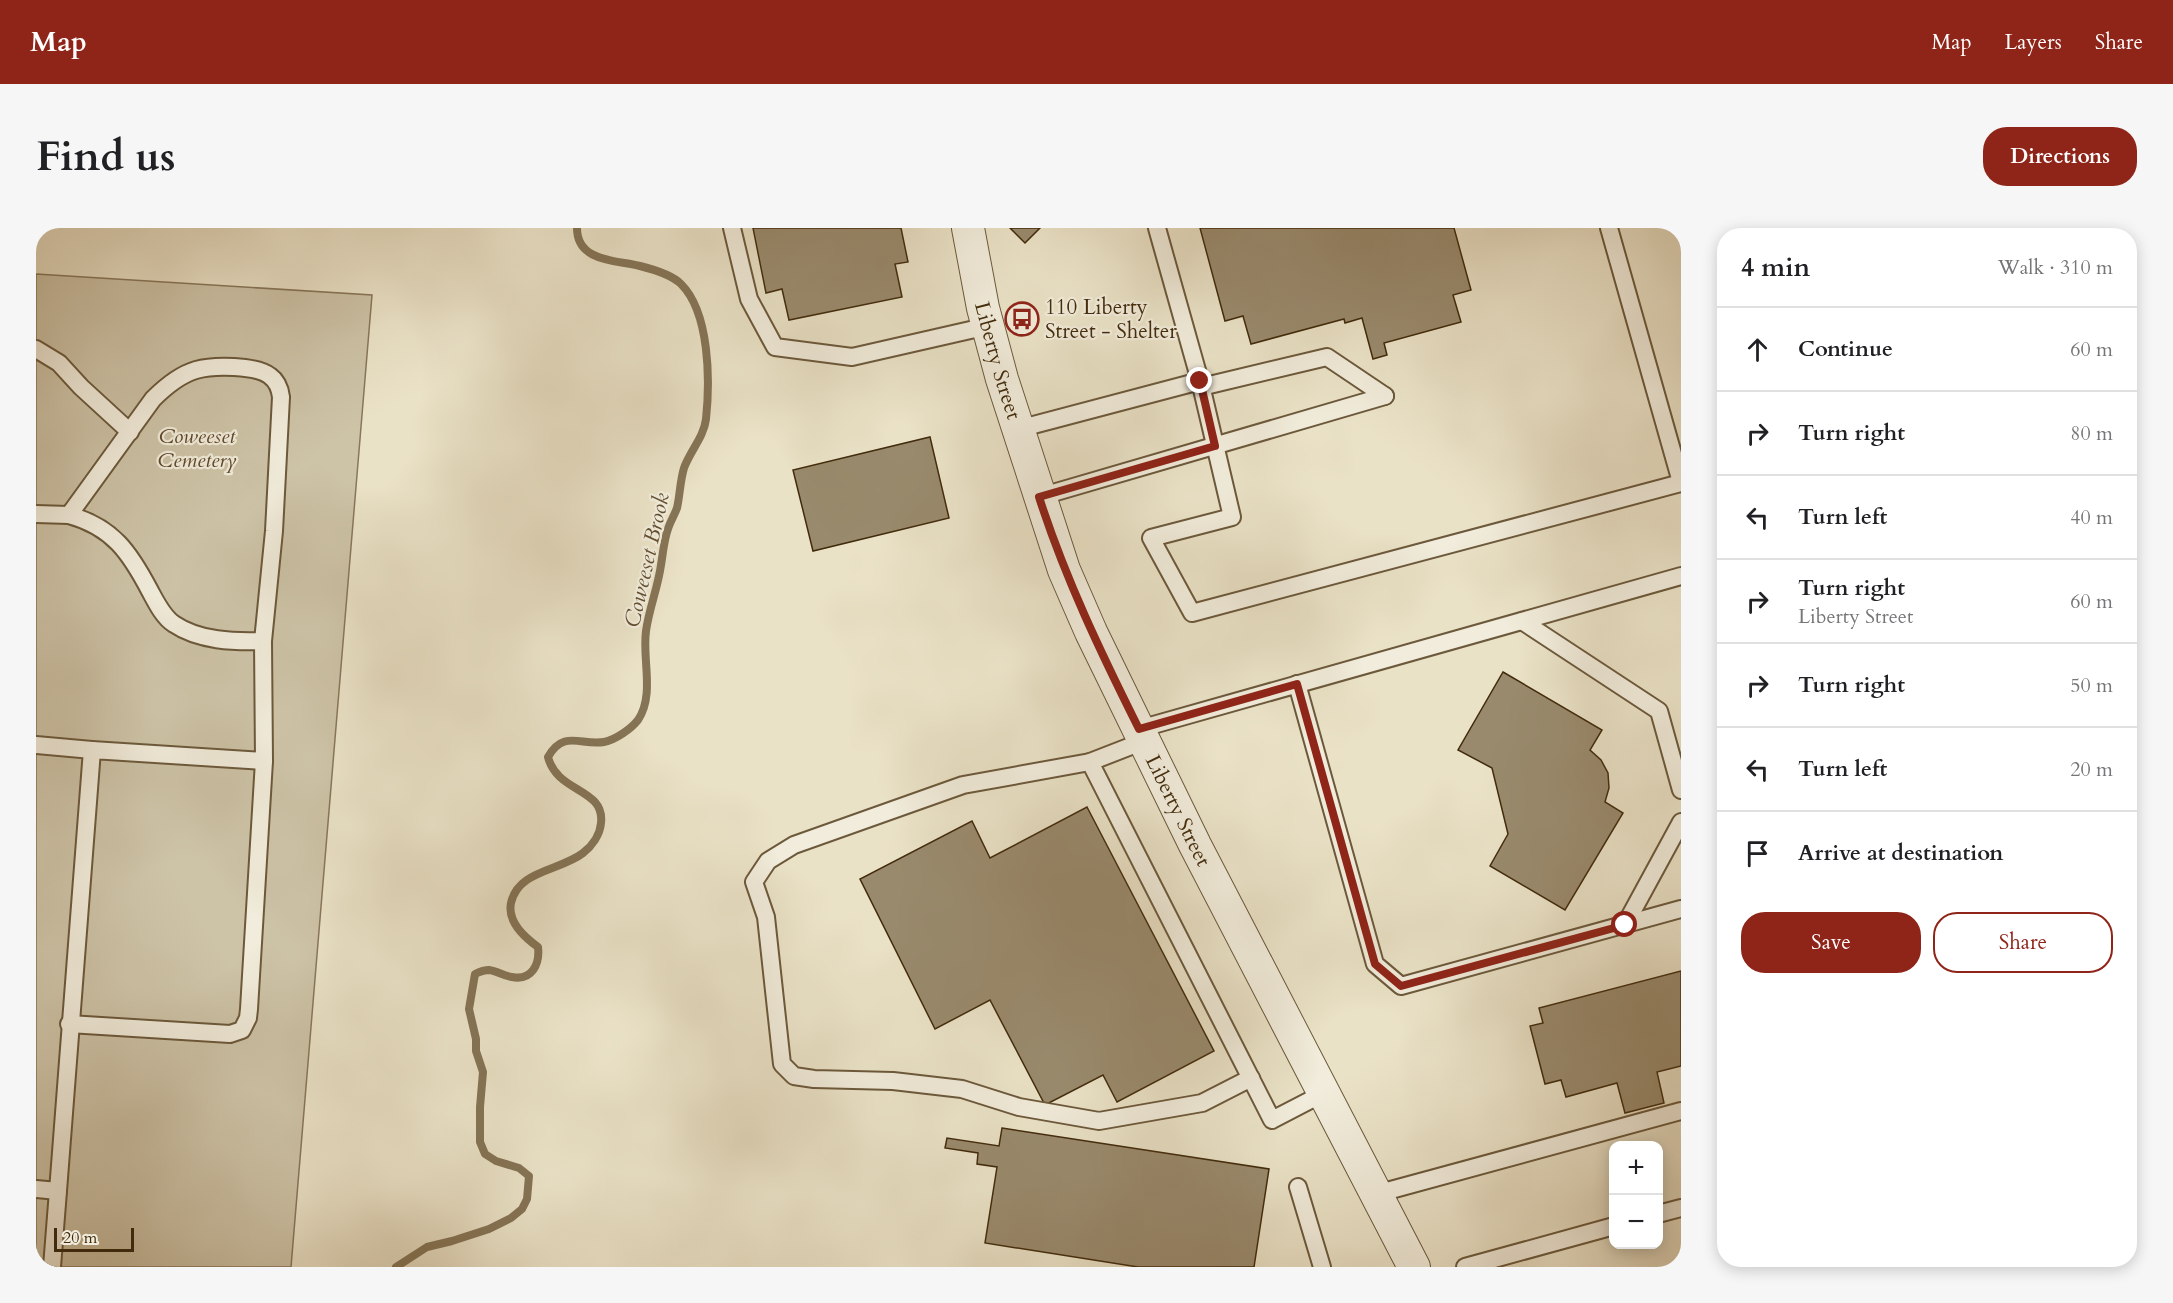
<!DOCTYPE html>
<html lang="en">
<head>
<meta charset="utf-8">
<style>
  :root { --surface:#fff; --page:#f6f6f6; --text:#202124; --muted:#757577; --line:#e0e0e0; --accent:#8f2418 }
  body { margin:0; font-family:Cardo,serif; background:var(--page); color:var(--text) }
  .controls { position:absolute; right:18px; bottom:18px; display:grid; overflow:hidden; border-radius:12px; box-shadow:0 3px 15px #0003 }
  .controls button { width:54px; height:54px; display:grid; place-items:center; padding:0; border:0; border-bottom:2px solid var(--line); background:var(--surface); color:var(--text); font:30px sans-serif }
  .scale { position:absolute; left:18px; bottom:15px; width:80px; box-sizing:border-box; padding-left:6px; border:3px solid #422b0c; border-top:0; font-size:16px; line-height:21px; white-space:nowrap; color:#422b0c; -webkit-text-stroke:4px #f1ecdb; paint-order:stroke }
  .stop { position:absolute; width:18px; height:18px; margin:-14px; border:4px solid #8f2418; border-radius:50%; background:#fff }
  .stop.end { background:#8f2418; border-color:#fff; box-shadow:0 2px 6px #0008 }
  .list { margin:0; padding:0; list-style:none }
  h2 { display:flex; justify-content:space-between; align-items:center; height:78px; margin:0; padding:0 24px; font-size:26px }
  h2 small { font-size:20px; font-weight:400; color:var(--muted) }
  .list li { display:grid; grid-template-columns:39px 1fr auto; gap:18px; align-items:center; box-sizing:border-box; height:84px; padding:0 24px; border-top:2px solid var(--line) }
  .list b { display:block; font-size:22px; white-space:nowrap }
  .list p { margin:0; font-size:20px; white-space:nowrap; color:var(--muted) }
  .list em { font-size:20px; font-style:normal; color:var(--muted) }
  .actions { display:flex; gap:12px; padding:18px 24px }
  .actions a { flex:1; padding:14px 0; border:2px solid var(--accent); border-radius:24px; text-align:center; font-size:21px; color:var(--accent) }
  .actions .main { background:var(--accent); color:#fff }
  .icon { flex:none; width:33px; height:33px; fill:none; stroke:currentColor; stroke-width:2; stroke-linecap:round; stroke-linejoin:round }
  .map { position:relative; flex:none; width:1645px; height:1039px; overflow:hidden; border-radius:24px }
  header { display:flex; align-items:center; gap:36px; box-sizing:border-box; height:84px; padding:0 30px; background:var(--accent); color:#fff }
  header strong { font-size:28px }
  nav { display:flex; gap:33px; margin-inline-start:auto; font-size:21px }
  .intro { display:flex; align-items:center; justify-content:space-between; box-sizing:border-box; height:144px; padding:0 36px }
  h1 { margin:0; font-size:42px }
  .button { padding:15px 27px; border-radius:24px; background:var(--accent); color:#fff; font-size:21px; font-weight:700 }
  main { display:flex; gap:36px; padding:0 36px }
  aside { flex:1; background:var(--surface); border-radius:24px; box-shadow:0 3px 15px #0003 }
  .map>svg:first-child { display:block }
  .green { fill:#cdc3a7; stroke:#88775a; stroke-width:1.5 }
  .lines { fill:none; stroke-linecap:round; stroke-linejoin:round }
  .stream { stroke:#857456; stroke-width:8 }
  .building { fill:#998a6d; stroke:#422b0c; stroke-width:1.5 }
  .service-casing { stroke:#6c593b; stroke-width:20 }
  .minor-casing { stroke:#6c593b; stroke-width:34 }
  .service { stroke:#f1ecdb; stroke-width:16 }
  .minor { stroke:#f1ecdb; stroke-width:32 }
  .route { stroke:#8f2418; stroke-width:8 }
  .labels { text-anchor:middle; stroke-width:4.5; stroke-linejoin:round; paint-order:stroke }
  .poi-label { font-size:21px; fill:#422b0c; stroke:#f1ecdb; text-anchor:start }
  .street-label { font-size:21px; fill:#422b0c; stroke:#f1ecdb }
  .park-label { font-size:21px; font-style:italic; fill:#5e492b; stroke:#f1ecdb }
  .water-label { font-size:22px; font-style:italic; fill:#634f31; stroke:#f1ecdb }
</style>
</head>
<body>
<header>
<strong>Map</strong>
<nav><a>Map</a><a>Layers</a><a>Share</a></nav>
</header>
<div class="intro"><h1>Find us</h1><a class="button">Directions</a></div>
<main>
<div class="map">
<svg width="1645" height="1039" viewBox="0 0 1645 1039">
  <rect width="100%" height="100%" fill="#eae2c7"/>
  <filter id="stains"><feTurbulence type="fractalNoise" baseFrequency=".00333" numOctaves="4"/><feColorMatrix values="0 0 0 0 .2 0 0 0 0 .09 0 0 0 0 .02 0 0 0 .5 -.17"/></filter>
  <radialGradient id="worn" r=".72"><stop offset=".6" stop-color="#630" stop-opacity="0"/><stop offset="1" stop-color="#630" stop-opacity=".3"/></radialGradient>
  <polygon class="green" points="0,46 336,67 255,1039 0,1039"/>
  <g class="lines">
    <path class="stream" d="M 360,1039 L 391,1019 L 416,1013 L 453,1001 L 475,990 L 486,981 L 491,971 L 493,948 L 483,940 L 460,933 L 449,926 L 444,914 L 444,879 L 447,844 L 440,823 L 440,811 L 433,781 L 439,746 C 443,744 448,742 453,742 C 461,743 468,748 476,749 C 496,753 504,736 502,719 C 488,709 471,694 475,675 C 482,642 524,643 547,625 C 556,618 564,607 565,595 C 569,560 521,565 512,529 C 528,501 545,518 568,514 C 579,512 595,501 602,492 C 619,467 606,431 610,403 C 613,381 622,359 625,337 C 627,325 628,312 632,301 C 634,294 638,288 641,280 C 644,267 644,253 648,240 C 654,223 668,209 670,191 C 674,153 674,85 645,56 C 636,47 616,41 604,38 C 580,32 541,34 541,0"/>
  </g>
  <g class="building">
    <polygon points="717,0 865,0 872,34 859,36 866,69 753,92 746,61 730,65"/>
    <polygon points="974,0 1004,0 989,15"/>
    <polygon points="1164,0 1418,0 1435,62 1417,67 1425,94 1348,115 1351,127 1337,131 1326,90 1309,95 1308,91 1215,116 1207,88 1189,93"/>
    <polygon points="894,209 913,290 777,323 757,242"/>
    <polygon points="1467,444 1566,502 1554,522 1565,532 1572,545 1573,560 1569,574 1587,585 1529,682 1454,638 1472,606 1456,540 1422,522"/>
    <polygon points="1051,579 1178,823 1081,874 1067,847 1009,877 954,772 899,801 824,651 936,593 954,630"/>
    <polygon points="1645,743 1645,838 1621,844 1628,875 1589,885 1581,855 1530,869 1525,852 1509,856 1494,798 1507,795 1503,780"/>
    <polygon points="966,900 1233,941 1218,1039 1102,1039 949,1015 961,939 941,936 942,925 909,920 911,910 963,918"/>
  </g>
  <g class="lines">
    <defs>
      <g id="service">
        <polyline points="696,0 713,71 739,119 816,129 952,98"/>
        <polyline points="1121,0 1164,153 1196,289 1115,310 1156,385 1645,255"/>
        <polyline points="1573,0 1645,254"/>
        <polyline points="0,121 23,135 45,159 94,204"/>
        <polyline points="1165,159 1291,129 1349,168"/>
        <polyline points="982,201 1164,153"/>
        <polyline points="1003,269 1349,168"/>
        <path d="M 0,286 L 33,287 L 117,171 C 129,159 143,147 160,142 C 177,137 220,137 234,148 C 241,153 244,161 245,169 L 238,303 L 227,413 L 228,533 L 56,522 L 22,963 L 0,961"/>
        <path d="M 33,287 C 77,299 94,325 114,363 C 120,374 127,389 138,396 C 163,413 198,414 227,413"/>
        <polyline points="1486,393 1623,483 1645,562"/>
        <polyline points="1261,456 1339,736 1365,758 1645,681"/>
        <polyline points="1103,501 1645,348"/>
        <polyline points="1108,513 1054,534 1236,892 1288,865"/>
        <polyline points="0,517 56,522"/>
        <polyline points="1054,534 927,557 758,617 732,633 718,654 730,689 746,836 758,848 778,851 857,853 926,861 983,879 1063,893 1166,875 1215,850"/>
        <polyline points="1589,697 1645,594"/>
        <polyline points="33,796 194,806 206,802 212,790 213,781 228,533"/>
        <polyline points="1262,959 1286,1039"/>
        <polyline points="1340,966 1645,883"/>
        <polyline points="1622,986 1645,980"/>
        <polyline points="16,1039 22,963"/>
        <polyline points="1429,1039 1578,998"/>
      </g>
      <g id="minor">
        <path id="s1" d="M 932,0 L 947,80 L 966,151 L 1028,342 L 1055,404 L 1159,617 L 1378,1039"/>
      </g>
    </defs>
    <use href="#service" class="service-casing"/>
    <use href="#minor" class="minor-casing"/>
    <use href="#service" class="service"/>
    <use href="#minor" class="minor"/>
  </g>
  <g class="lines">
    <path class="route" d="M 1164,153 L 1179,218 L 1003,269 C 1029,350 1065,425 1103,501 L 1261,456 L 1339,736 L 1365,758 L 1589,697"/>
  </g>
  <defs>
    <symbol id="bus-ring" viewBox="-11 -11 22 22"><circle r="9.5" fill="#f1ecdb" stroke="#8f2418" stroke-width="1.5"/><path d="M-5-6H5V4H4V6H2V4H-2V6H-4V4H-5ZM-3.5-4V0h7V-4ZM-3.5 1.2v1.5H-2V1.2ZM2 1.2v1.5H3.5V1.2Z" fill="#8f2418"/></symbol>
  </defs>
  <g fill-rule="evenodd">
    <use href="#bus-ring" x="967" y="72" width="38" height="38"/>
  </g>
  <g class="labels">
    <g class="poi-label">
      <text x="1009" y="86">110 Liberty<tspan x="1009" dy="24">Street - Shelter</tspan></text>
    </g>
    <g class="street-label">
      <text dy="7" stroke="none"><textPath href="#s1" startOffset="136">Liberty Street</textPath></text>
      <text dy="7" stroke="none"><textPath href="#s1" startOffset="622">Liberty Street</textPath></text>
    </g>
    <g class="park-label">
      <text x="161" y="215">Coweeset<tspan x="161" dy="24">Cemetery</tspan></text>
    </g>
    <g class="water-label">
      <text transform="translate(610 332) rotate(-77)" y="8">Coweeset Brook</text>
    </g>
  </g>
  <rect width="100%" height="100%" filter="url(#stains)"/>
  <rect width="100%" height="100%" fill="url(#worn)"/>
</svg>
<div class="controls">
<button>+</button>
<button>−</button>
</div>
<div class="scale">20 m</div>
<div class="stop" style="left:1589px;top:697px"></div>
<div class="stop end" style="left:1164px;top:153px"></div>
</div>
<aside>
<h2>4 min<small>Walk · 310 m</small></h2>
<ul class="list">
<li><svg class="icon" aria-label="ahead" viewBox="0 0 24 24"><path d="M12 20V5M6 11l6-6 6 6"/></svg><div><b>Continue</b></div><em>60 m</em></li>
<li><svg class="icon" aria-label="right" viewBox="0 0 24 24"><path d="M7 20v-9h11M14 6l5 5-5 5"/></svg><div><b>Turn right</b></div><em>80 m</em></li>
<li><svg class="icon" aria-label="left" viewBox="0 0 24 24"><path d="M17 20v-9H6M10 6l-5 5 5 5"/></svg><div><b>Turn left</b></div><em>40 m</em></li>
<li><svg class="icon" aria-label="right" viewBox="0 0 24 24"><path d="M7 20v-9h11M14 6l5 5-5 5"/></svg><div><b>Turn right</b><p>Liberty Street</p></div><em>60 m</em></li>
<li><svg class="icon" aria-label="right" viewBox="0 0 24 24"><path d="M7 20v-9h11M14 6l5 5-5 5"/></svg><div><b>Turn right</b></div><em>50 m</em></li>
<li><svg class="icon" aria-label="left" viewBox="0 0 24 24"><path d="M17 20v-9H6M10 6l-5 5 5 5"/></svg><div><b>Turn left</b></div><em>20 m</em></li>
<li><svg class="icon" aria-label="arrive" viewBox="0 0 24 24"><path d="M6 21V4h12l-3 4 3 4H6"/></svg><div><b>Arrive at destination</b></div></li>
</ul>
<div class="actions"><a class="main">Save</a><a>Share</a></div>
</aside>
</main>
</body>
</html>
